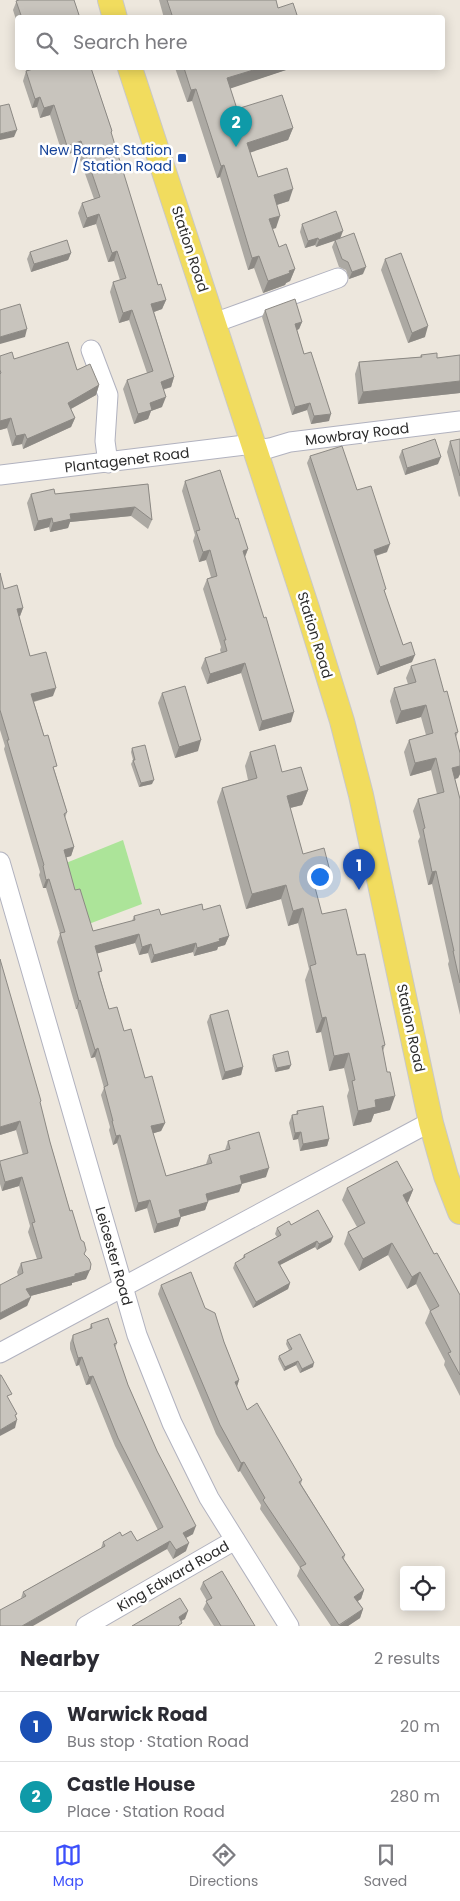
<!DOCTYPE html>
<html lang="en">
<head>
<meta charset="utf-8">
<style>
  :root { --surface:#fff; --page:#f2f2f3; --text:#2b2b33; --muted:#7c7c81; --line:#e1e1e2; --accent:#3c4ffb }
  body { margin:0; font-family:Poppins,sans-serif; background:var(--page); color:var(--text) }
  .controls { position:absolute; right:15px; bottom:15px; display:grid; overflow:hidden; border-radius:5px; box-shadow:0 2px 12px #0003 }
  .controls button { width:45px; height:45px; display:grid; place-items:center; padding:0; border:0; border-bottom:1px solid var(--line); background:var(--surface); color:var(--text); font:25px sans-serif }
  .you { position:absolute; left:319px; top:876px; width:18px; height:18px; margin:-12px; border:4px solid #fff; border-radius:50%; background:#1a73e8; box-shadow:0 0 0 8px #1a73e833 }
  .badge { display:grid; place-items:center; width:32px; height:32px; border-radius:50%; background:var(--accent); color:#fff; font-size:16px; font-weight:700 }
  .pin { position:absolute; translate:-50% -41px; filter:drop-shadow(0 1px 2px #0008) }
  .pin::after { content:''; position:absolute; top:26px; width:18px; height:15px; background:inherit; clip-path:polygon(0 0,100% 0,50% 100%) }
  .list { margin:0; padding:0; list-style:none }
  h2 { display:flex; justify-content:space-between; align-items:center; height:65px; margin:0; padding:0 20px; font-size:21px }
  h2 small { font-size:16px; font-weight:400; color:var(--muted) }
  .list li { display:grid; grid-template-columns:32px 1fr auto; gap:15px; align-items:center; box-sizing:border-box; height:70px; padding:0 20px; border-top:1px solid var(--line) }
  .list b { display:block; font-size:19px; white-space:nowrap }
  .list p { margin:0; font-size:16px; white-space:nowrap; color:var(--muted) }
  .list em { font-size:16px; font-style:normal; color:var(--muted) }
  .icon { flex:none; width:28px; height:28px; fill:none; stroke:currentColor; stroke-width:2; stroke-linecap:round; stroke-linejoin:round }
  .map { position:relative; flex:none; width:460px; height:1626px; overflow:hidden }
  .search { position:absolute; background:var(--surface); box-shadow:0 2px 12px #0003; left:15px; right:15px; top:15px; height:55px; display:flex; align-items:center; gap:12px; box-sizing:border-box; padding:0 18px; border-radius:5px; color:var(--muted); font-size:19px }
  .sheet { height:205px; background:var(--surface) }
  nav { display:flex; justify-content:space-around; align-items:center; box-sizing:border-box; height:70px; border-top:1px solid var(--line); background:var(--surface); font-size:14px; color:var(--muted) }
  nav a { display:grid; justify-items:center; gap:2px }
  nav .on { color:var(--accent) }
  .map>svg:first-child { display:block }
  .green { fill:#ace499 }
  .lines { fill:none; stroke-linecap:round; stroke-linejoin:round }
  .minor-casing { stroke:#b1b2bf; stroke-width:21 }
  .major-casing { stroke:#c8c8c8; stroke-width:26 }
  .minor { stroke:#fff; stroke-width:19 }
  .major { stroke:#f1dc5e; stroke-width:24 }
  .wall { fill:#aca9a3 }
  .shaded-wall { fill:#8c8984 }
  .building { fill:#c8c4bd; stroke:#8c8984 }
  .transit-dot { fill:#1a4fb4; stroke:#fff; stroke-width:2 }
  .labels { text-anchor:middle; stroke-width:5; stroke-linejoin:round; paint-order:stroke }
  .transit-label { font-size:14px; fill:#164399; stroke:#fff; text-anchor:end }
  .street-label { font-size:14px; fill:#2b2b2b; stroke:#fff }
</style>
</head>
<body>
<div class="map">
<svg width="460" height="1626" viewBox="0 0 460 1626">
  <rect width="100%" height="100%" fill="#ede7dd"/>
  <polygon class="green" points="123,840 142,904 86,925 66,863"/>
  <g class="lines">
    <defs>
      <g id="minor">
        <polyline points="214,323 338,278"/>
        <polyline points="91,350 108,395 105,441 108,463"/>
        <polyline points="255,450 270,448 290,442 460,421"/>
        <polyline points="0,475 253,444"/>
        <polyline points="0,862 137,1335 172,1423 209,1498 289,1626"/>
        <polyline points="0,1353 421,1127 431,1123"/>
        <polyline points="86,1626 235,1540"/>
      </g>
      <g id="major">
        <polyline points="110,0 115,18"/>
        <polyline points="130,68 308,611 342,721 361,795 431,1123 446,1176 460,1212"/>
      </g>
    </defs>
    <use href="#minor" class="minor-casing"/>
    <use href="#major" class="major-casing"/>
    <use href="#minor" class="minor"/>
    <use href="#major" class="major"/>
  </g>
  <g class="wall">
    <polygon points="17,0 74,0 80,18 18,18 18,26 13,10"/>
    <polygon points="159,0 276,0 278,8 298,18 164,18"/>
    <polygon points="30,68 91,68 112,131 111,134 158,285 166,300 162,309 154,312 174,377 171,387 163,390 162,407 151,411 148,419 134,424 123,389 127,380 147,373 129,320 119,323 110,292 113,282 120,280 114,261 108,262 96,224 83,228 78,213 82,203 94,199 77,151 63,156 50,115 40,118 37,107 32,108 23,81 26,71 31,69"/>
    <polygon points="175,68 292,68 230,88 237,109 293,128 288,140 250,152 258,177 289,201 277,205 276,228 272,229 279,247 295,269 290,281 286,283 285,285 263,293 254,268 248,270 220,177 217,178 192,101 187,102"/>
    <polygon points="302,224 340,238 363,274 349,279 346,270 339,267 332,247 335,240 316,247 315,245 305,248 300,232"/>
    <polygon points="30,252 71,253 68,260 31,272 27,259"/>
    <polygon points="385,259 425,337 408,343 381,270"/>
    <polygon points="265,310 302,322 299,329 297,330 304,354 329,421 311,424 307,410 292,415 262,317"/>
    <polygon points="421,355 437,358 460,355 460,393 358,404 355,374 359,362 420,357"/>
    <polygon points="0,356 77,370 99,385 96,395 71,409 75,418 71,427 23,449 22,444 12,446 7,428 0,430"/>
    <polygon points="460,439 460,496 459,497 447,452 450,441"/>
    <polygon points="402,450 438,464 405,475 399,457"/>
    <polygon points="310,456 387,552 376,556 385,593 403,645 412,662 377,675 307,463"/>
    <polygon points="185,481 236,519 248,549 245,557 291,722 259,731 241,673 207,684 201,668 205,658 221,653 220,650 221,647 203,589 207,579 211,577 206,560 199,562 193,541 195,535 182,491"/>
    <polygon points="148,484 152,520 148,529 131,516 70,522 68,528 50,532 49,527 34,531 27,503 31,494 55,494"/>
    <polygon points="0,573 4,589 23,608 20,616 19,616 30,656 53,696 34,702 67,812 65,818 74,847 71,856 66,857 75,890 93,931 132,921 134,916 161,915 203,910 229,936 225,945 218,947 217,950 194,956 193,952 151,963 148,953 139,955 135,943 97,953 100,977 109,1009 124,1031 165,1123 161,1131 153,1133 166,1176 206,1164 209,1155 225,1151 225,1150 228,1141 266,1177 242,1184 239,1192 208,1201 205,1210 181,1217 178,1226 154,1233 147,1208 135,1212 117,1143 113,1145 109,1130 110,1127 101,1095 104,1088 97,1063 95,1057 91,1058 77,1009 76,1009 57,942 60,934 46,888 43,888 39,875 40,872 4,749 5,746 0,730"/>
    <polygon points="411,666 444,692 458,732 456,737 460,753 460,774 458,778 455,779 460,799 460,1015 448,964 449,961 432,884 428,885 418,841 420,837 413,811 418,799 437,794 431,770 410,776 404,752 409,740 426,735 421,717 396,724 390,701 394,688 408,684 406,678"/>
    <polygon points="162,693 198,751 175,758 158,703"/>
    <polygon points="132,748 152,784 139,787 131,764 133,760 131,752"/>
    <polygon points="250,752 282,772 308,790 302,805 290,808 303,854 330,871 325,885 315,888 322,914 357,955 385,1045 383,1051 390,1110 374,1114 371,1122 353,1126 347,1096 349,1090 344,1068 329,1071 321,1032 316,1033 305,980 309,969 298,923 288,926 281,899 246,909 217,802 222,788 248,780 245,766"/>
    <polygon points="210,1015 243,1067 241,1075 222,1080 207,1022"/>
    <polygon points="273,1055 291,1065 289,1069 275,1072 272,1059"/>
    <polygon points="40,1104 50,1142 70,1211 84,1255 86,1279 72,1283 72,1285 30,1296 27,1306 17,1272 21,1263 37,1259 28,1232 30,1226 19,1186 2,1191 0,1184 0,1161 23,1155 16,1130 0,1135"/>
    <polygon points="297,1111 329,1139 327,1146 300,1151 298,1139 293,1140 289,1123 292,1115 296,1114"/>
    <polygon points="347,1188 413,1190 408,1202 407,1203 434,1254 460,1295 460,1396 444,1365 445,1361 425,1323 430,1311 416,1284 407,1289 388,1255 359,1271 344,1244 348,1232 357,1227 342,1200"/>
    <polygon points="291,1225 331,1242 317,1250 315,1247 280,1265 290,1283 288,1289 253,1308 233,1268 235,1263 242,1259 244,1255 277,1237 275,1234 277,1228"/>
    <polygon points="161,1285 205,1308 224,1342 239,1380 237,1387 247,1410 302,1480 301,1484 345,1555 344,1559 364,1590 361,1599 358,1601 363,1609 360,1618 348,1626 331,1626 297,1576 300,1568 260,1509 261,1505 240,1471 238,1472 216,1434 158,1294"/>
    <polygon points="91,1324 117,1343 115,1348 128,1385 193,1534 186,1538 186,1551 173,1559 167,1549 21,1598 23,1592 101,1548 103,1542 122,1536 137,1541 158,1530 115,1446 90,1384 86,1385 79,1365 76,1366 70,1349 70,1343 73,1335 89,1330"/>
    <polygon points="287,1340 313,1367 300,1373 296,1365 284,1371 278,1359 279,1356 289,1350 286,1344"/>
    <polygon points="203,1582 255,1626 214,1626 203,1609 207,1601 200,1589"/>
  </g>
  <g class="shaded-wall">
    <polygon points="260,68 292,68 223,91 227,78"/>
    <polygon points="196,89 192,101 187,102 191,90"/>
    <polygon points="40,97 37,107 32,108 35,99"/>
    <polygon points="54,105 50,115 40,118 44,108"/>
    <polygon points="293,128 288,140 243,155 247,143"/>
    <polygon points="17,130 14,137 0,140 0,134"/>
    <polygon points="81,141 77,151 63,156 67,146"/>
    <polygon points="224,165 220,177 217,178 221,166"/>
    <polygon points="293,189 289,201 270,207 274,195"/>
    <polygon points="99,214 96,224 83,228 87,218"/>
    <polygon points="280,216 276,228 265,231 269,219"/>
    <polygon points="343,231 340,239 316,247 319,240"/>
    <polygon points="318,238 315,245 305,248 308,241"/>
    <polygon points="117,251 114,261 108,262 112,253"/>
    <polygon points="71,253 68,260 31,272 34,264"/>
    <polygon points="259,256 254,268 248,270 252,258"/>
    <polygon points="366,267 363,274 349,279 352,272"/>
    <polygon points="295,269 290,281 286,283 285,285 263,293 268,281"/>
    <polygon points="166,300 162,309 148,314 151,304"/>
    <polygon points="132,310 129,320 119,323 123,313"/>
    <polygon points="302,322 299,329 292,332 295,324"/>
    <polygon points="428,326 425,337 408,343 412,333"/>
    <polygon points="27,329 25,337 0,344 0,337"/>
    <polygon points="174,377 171,387 157,391 161,382"/>
    <polygon points="460,381 460,393 358,404 363,392"/>
    <polygon points="99,385 96,395 65,412 68,403"/>
    <polygon points="166,397 162,407 151,411 148,419 134,424 138,414 150,403"/>
    <polygon points="310,403 307,410 292,415 295,407"/>
    <polygon points="331,414 329,421 311,424 314,416"/>
    <polygon points="11,418 7,428 0,430 0,421"/>
    <polygon points="75,418 71,427 23,449 27,439"/>
    <polygon points="25,434 22,444 12,446 16,436"/>
    <polygon points="441,457 438,464 405,475 407,468"/>
    <polygon points="135,507 131,516 70,522 68,528 50,532 53,523 70,514"/>
    <polygon points="52,518 49,527 34,531 38,521"/>
    <polygon points="390,544 387,552 371,557 374,550"/>
    <polygon points="248,549 244,559 243,551"/>
    <polygon points="210,550 206,560 199,562 203,552"/>
    <polygon points="23,608 20,616 14,618 17,609"/>
    <polygon points="415,655 412,662 377,675 380,667"/>
    <polygon points="245,663 241,673 207,684 210,674"/>
    <polygon points="56,688 53,696 28,703 31,694"/>
    <polygon points="426,705 421,717 396,724 401,711"/>
    <polygon points="294,712 291,722 259,731 262,721"/>
    <polygon points="201,740 198,751 175,758 179,747"/>
    <polygon points="436,758 431,770 410,776 415,763"/>
    <polygon points="460,766 460,774 458,778 448,781 452,768"/>
    <polygon points="154,780 152,784 139,787 141,783"/>
    <polygon points="308,790 302,805 282,810 287,796"/>
    <polygon points="74,847 71,856 61,859 64,850"/>
    <polygon points="330,871 325,885 306,890 312,876"/>
    <polygon points="436,871 432,884 428,885 432,872"/>
    <polygon points="49,879 46,888 43,888 46,880"/>
    <polygon points="286,885 281,899 246,909 252,894"/>
    <polygon points="303,908 298,923 288,926 293,911"/>
    <polygon points="139,934 135,943 92,955 95,946"/>
    <polygon points="229,936 225,945 218,947 217,950 194,956 197,948 219,939"/>
    <polygon points="196,943 193,952 151,963 154,955"/>
    <polygon points="151,944 148,953 139,955 142,947"/>
    <polygon points="80,1000 77,1009 76,1009 79,1001"/>
    <polygon points="326,1017 321,1032 316,1033 322,1018"/>
    <polygon points="98,1048 95,1057 91,1058 95,1050"/>
    <polygon points="349,1053 344,1068 329,1071 334,1056"/>
    <polygon points="291,1065 289,1069 275,1072 277,1068"/>
    <polygon points="243,1067 241,1075 222,1080 225,1072"/>
    <polygon points="395,1096 390,1110 374,1114 371,1122 353,1126 358,1111 375,1100"/>
    <polygon points="20,1121 16,1130 0,1135 0,1127"/>
    <polygon points="165,1123 161,1131 148,1135 151,1126"/>
    <polygon points="301,1132 298,1139 293,1140 295,1133"/>
    <polygon points="120,1135 117,1143 113,1145 116,1136"/>
    <polygon points="329,1139 327,1146 300,1151 303,1144"/>
    <polygon points="269,1168 266,1177 237,1185 240,1176"/>
    <polygon points="22,1177 19,1186 2,1191 5,1182"/>
    <polygon points="242,1184 239,1192 202,1202 206,1194"/>
    <polygon points="413,1190 408,1202 398,1207 403,1195"/>
    <polygon points="150,1200 147,1208 135,1212 138,1203"/>
    <polygon points="208,1202 205,1210 177,1218 181,1217 178,1226 154,1233 157,1224 179,1210"/>
    <polygon points="333,1237 331,1242 317,1250 319,1244"/>
    <polygon points="317,1241 315,1247 276,1267 278,1262"/>
    <polygon points="392,1243 388,1255 359,1271 363,1259"/>
    <polygon points="90,1270 86,1279 72,1283 72,1285 23,1298 26,1289"/>
    <polygon points="420,1272 416,1284 407,1289 412,1277"/>
    <polygon points="290,1283 288,1289 253,1308 256,1302"/>
    <polygon points="31,1297 27,1306 0,1320 0,1313"/>
    <polygon points="82,1357 79,1365 76,1366 78,1358"/>
    <polygon points="298,1361 296,1365 284,1371 285,1367"/>
    <polygon points="314,1363 313,1367 300,1373 302,1369"/>
    <polygon points="93,1376 90,1384 86,1385 89,1377"/>
    <polygon points="239,1380 236,1389 235,1382"/>
    <polygon points="17,1420 15,1428 0,1436 0,1430"/>
    <polygon points="244,1462 240,1471 238,1472 241,1463"/>
    <polygon points="196,1526 193,1534 180,1541 183,1533"/>
    <polygon points="170,1541 167,1549 33,1626 22,1626"/>
    <polygon points="189,1543 186,1551 173,1559 176,1550"/>
    <polygon points="364,1590 361,1599 351,1605 354,1597"/>
    <polygon points="363,1609 360,1618 348,1626 339,1626"/>
    <polygon points="188,1611 185,1619 176,1624 179,1617"/>
  </g>
  <g class="building">
    <polygon points="19,0 74,0 80,18 22,18 16,1"/>
    <polygon points="167,0 276,0 278,8 293,3 298,18 173,18"/>
    <polygon points="37,68 91,68 112,131 111,132 158,285 161,284 166,300 151,304 174,377 161,382 166,397 150,403 152,410 138,414 127,380 153,371 132,310 123,313 113,282 126,278 117,251 112,253 99,214 87,218 82,203 100,197 81,141 67,146 54,105 44,108 40,97 35,99 26,71"/>
    <polygon points="184,68 260,68 227,78 237,109 282,95 293,128 247,143 258,177 287,168 293,189 274,195 280,216 269,219 279,247 286,244 295,269 289,271 290,273 268,281 259,256 252,258 224,165 221,166 196,89 191,90"/>
    <polygon points="9,104 17,130 0,134 0,106"/>
    <polygon points="336,211 343,231 319,240 318,238 308,241 302,224"/>
    <polygon points="354,233 366,267 352,272 348,262 342,259 335,240"/>
    <polygon points="67,240 71,253 34,264 30,252"/>
    <polygon points="401,253 428,326 412,333 385,259"/>
    <polygon points="295,299 302,322 295,324 304,354 311,352 331,414 314,416 310,403 295,407 265,310"/>
    <polygon points="20,304 27,329 0,337 0,310"/>
    <polygon points="68,342 77,370 90,364 99,385 68,403 75,418 27,439 25,434 16,436 11,418 0,421 0,374 1,373 0,370 0,356 12,352 14,359"/>
    <polygon points="437,353 437,358 460,355 460,381 363,392 359,362 422,357 421,355"/>
    <polygon points="435,439 441,457 407,468 402,450"/>
    <polygon points="460,439 460,476 450,441"/>
    <polygon points="342,446 357,490 371,486 390,544 374,550 386,589 384,590 403,645 411,642 415,655 380,667 310,456"/>
    <polygon points="220,470 236,519 238,518 248,549 243,551 264,618 266,617 294,712 262,721 245,663 210,674 205,658 227,651 224,640 226,640 207,579 217,576 210,550 203,552 196,531 200,530 185,481"/>
    <polygon points="148,484 152,520 135,507 70,514 71,519 53,523 52,518 38,521 31,494 54,489 55,494"/>
    <polygon points="0,573 4,589 17,585 23,608 17,609 30,656 46,652 56,688 31,694 44,736 48,735 57,766 53,767 67,812 64,814 74,847 64,850 75,890 80,889 93,931 135,920 134,916 159,909 161,915 202,904 203,910 220,905 229,936 219,939 220,941 197,948 196,943 154,955 151,944 142,947 139,934 95,946 102,971 98,972 109,1009 117,1007 124,1031 131,1029 145,1078 152,1076 165,1123 151,1126 166,1176 212,1163 209,1155 230,1149 228,1141 259,1132 269,1168 240,1176 242,1184 206,1194 208,1202 179,1210 181,1217 157,1224 150,1200 138,1203 120,1135 116,1136 112,1121 113,1121 104,1087 108,1085 100,1055 98,1048 95,1050 80,1000 79,1001 60,933 65,932 49,879 46,880 43,866 44,865 7,740 9,740 0,710"/>
    <polygon points="435,659 444,692 447,691 458,732 455,733 460,753 460,766 452,768 460,799 460,983 453,951 454,951 436,871 432,872 423,829 425,828 418,799 444,792 436,758 415,763 409,740 433,733 426,705 401,711 394,688 416,682 411,666"/>
    <polygon points="185,686 201,740 179,747 162,693"/>
    <polygon points="145,745 154,780 141,783 133,760 135,760 132,748"/>
    <polygon points="275,745 282,772 301,767 308,790 287,796 303,854 324,848 330,871 312,876 322,914 346,909 357,955 365,954 385,1045 382,1046 387,1072 390,1072 395,1096 375,1100 376,1107 358,1111 352,1081 355,1080 349,1053 334,1056 326,1017 322,1018 310,966 316,964 303,908 293,911 286,885 252,894 222,788 257,778 250,752"/>
    <polygon points="0,959 41,1101 40,1102 50,1142 70,1211 72,1210 81,1240 84,1242 86,1250 84,1254 89,1259 91,1264 90,1270 75,1274 75,1276 26,1289 31,1297 0,1313 0,1285 23,1273 21,1263 42,1258 32,1223 35,1222 22,1177 5,1182 0,1163 0,1161 28,1153 20,1121 0,1127"/>
    <polygon points="228,1010 243,1067 225,1072 210,1015"/>
    <polygon points="288,1051 291,1065 277,1068 273,1055"/>
    <polygon points="323,1106 329,1139 303,1144 301,1132 295,1133 292,1115 298,1114 297,1111"/>
    <polygon points="397,1161 413,1190 403,1195 434,1254 437,1253 460,1295 460,1375 448,1353 451,1352 430,1311 439,1306 420,1272 412,1277 392,1243 363,1259 348,1232 365,1223 347,1188"/>
    <polygon points="318,1210 333,1237 319,1244 317,1241 278,1262 290,1283 256,1302 235,1263 245,1257 244,1255 281,1235 277,1228 289,1221 291,1225"/>
    <polygon points="191,1272 205,1308 215,1313 224,1342 239,1380 235,1382 247,1410 257,1403 302,1480 299,1482 345,1555 342,1557 364,1590 354,1597 363,1609 339,1625 300,1567 306,1564 263,1500 265,1498 244,1462 241,1463 220,1425 161,1285"/>
    <polygon points="108,1318 117,1343 114,1344 128,1385 157,1451 196,1526 183,1533 189,1543 176,1550 170,1541 22,1626 0,1626 0,1610 26,1596 23,1592 105,1546 103,1542 120,1532 122,1536 131,1531 137,1541 163,1527 118,1438 93,1376 89,1377 82,1357 78,1358 73,1341 73,1335 92,1328 91,1324"/>
    <polygon points="300,1334 314,1363 302,1369 298,1361 285,1367 279,1356 292,1349 287,1340"/>
    <polygon points="0,1375 1,1375 12,1394 7,1396 17,1414 15,1415 17,1420 0,1430"/>
    <polygon points="222,1571 255,1626 221,1626 206,1601 212,1598 203,1582"/>
    <polygon points="180,1598 188,1611 179,1617 182,1623 178,1626 132,1626"/>
  </g>
  <rect class="transit-dot" x="177" y="153" width="10" height="10" rx="2.5"/>
  <g class="labels">
    <g class="transit-label">
      <text x="172" y="155">New Barnet Station<tspan x="172" dy="16">/ Station Road</tspan></text>
    </g>
    <g class="street-label">
      <text transform="translate(190 249) rotate(72)" y="5">Station Road</text>
      <text transform="translate(357 434) rotate(-7)" y="5">Mowbray Road</text>
      <text transform="translate(127 460) rotate(-7)" y="5">Plantagenet Road</text>
      <text transform="translate(315 635) rotate(73)" y="5">Station Road</text>
      <text transform="translate(411 1028) rotate(78)" y="5">Station Road</text>
      <text transform="translate(114 1256) rotate(74)" y="5">Leicester Road</text>
      <text transform="translate(173 1576) rotate(-30)" y="5">King Edward Road</text>
    </g>
  </g>
</svg>
<div class="controls">
<button><svg class="icon" aria-label="locate" viewBox="0 0 24 24"><circle cx="12" cy="12" r="6"/><path d="M12 2v4M12 18v4M2 12h4M18 12h4"/></svg></button>
</div>
<div class="you"></div>
<div class="pin badge" style="left:359px;top:890px;background:#1a4fb4">1</div>
<div class="pin badge" style="left:236px;top:147px;background:#0f9aa8">2</div>
<div class="search"><svg class="icon" aria-label="search" viewBox="0 0 24 24"><circle cx="10" cy="10" r="6"/><path d="M15 15l6 6"/></svg>Search here</div>
</div>
<section class="sheet">
<h2>Nearby<small>2 results</small></h2>
<ul class="list">
<li><span class="badge" style="background:#1a4fb4">1</span><div><b>Warwick Road</b><p>Bus stop · Station Road</p></div><em>20 m</em></li>
<li><span class="badge" style="background:#0f9aa8">2</span><div><b>Castle House</b><p>Place · Station Road</p></div><em>280 m</em></li>
</ul>
</section>
<nav>
<a class="on"><svg class="icon" aria-label="map" viewBox="0 0 24 24"><path d="M3 6l6-2 6 2 6-2v14l-6 2-6-2-6 2zM9 4v14M15 6v14"/></svg>Map</a>
<a><svg class="icon" aria-label="directions" viewBox="0 0 24 24"><path d="M12 3l9 9-9 9-9-9zM9 14v-3h6M13 9l2 2-2 2"/></svg>Directions</a>
<a><svg class="icon" aria-label="saved" viewBox="0 0 24 24"><path d="M7 4h10v16l-5-4-5 4z"/></svg>Saved</a>
</nav>
</body>
</html>
